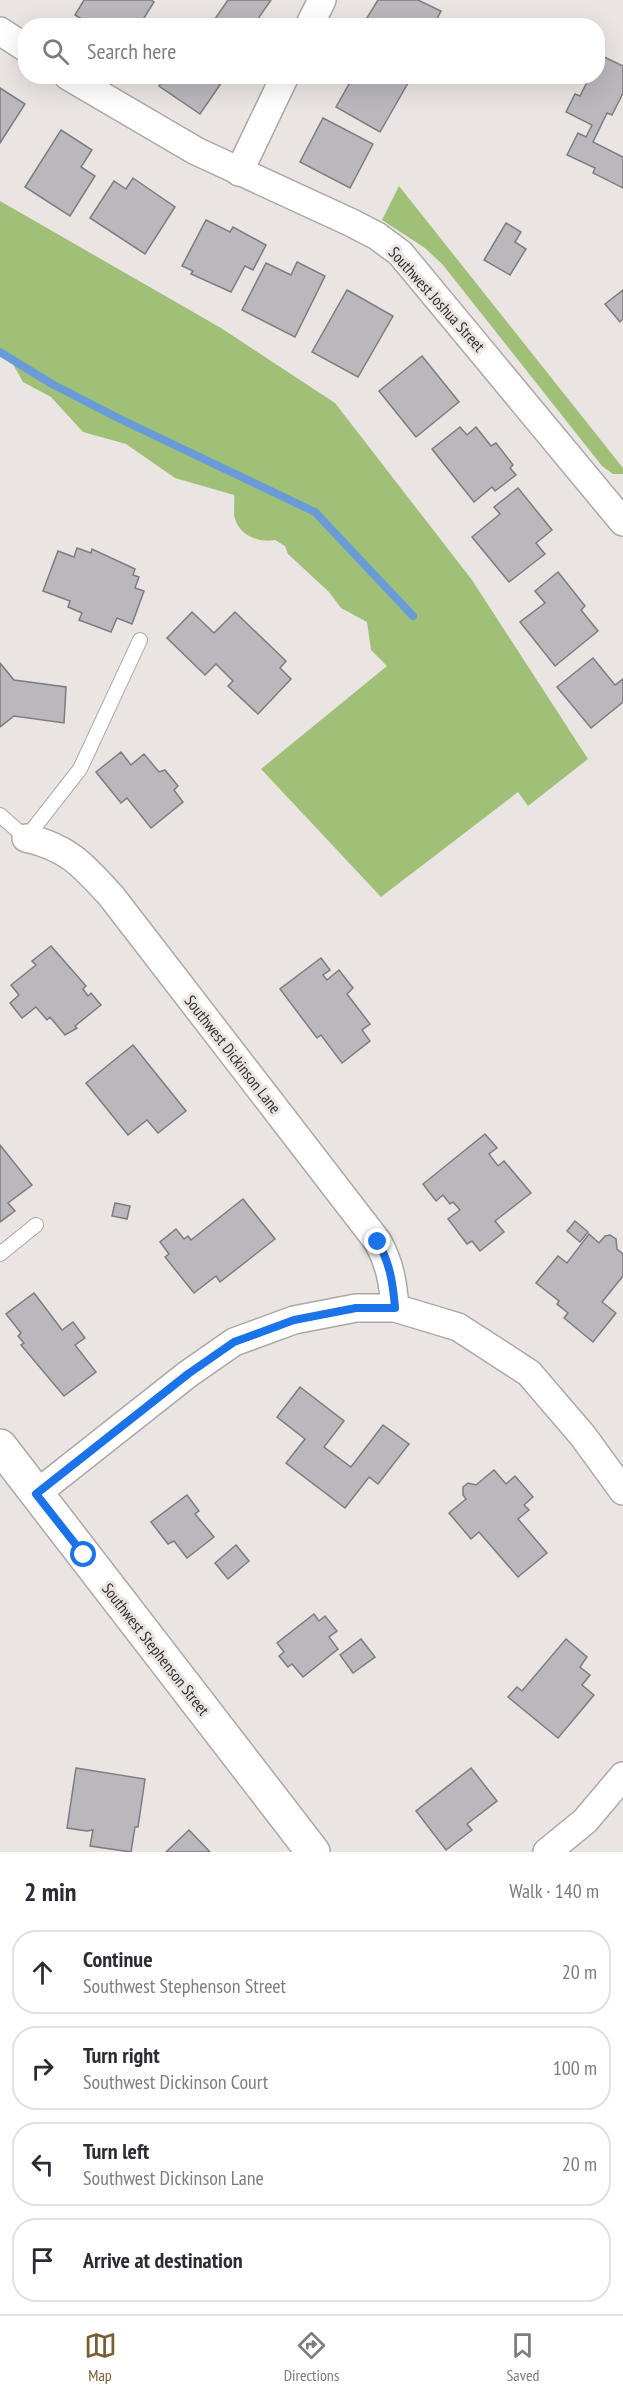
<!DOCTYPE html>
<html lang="en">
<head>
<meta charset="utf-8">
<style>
  :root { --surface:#fff; --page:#f7f7f7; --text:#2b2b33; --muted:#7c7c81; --line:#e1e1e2; --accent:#7b5d31 }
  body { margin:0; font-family:"PT Sans Narrow",sans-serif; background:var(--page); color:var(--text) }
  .stop { position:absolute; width:18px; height:18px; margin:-14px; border:4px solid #1a73e8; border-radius:50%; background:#fff }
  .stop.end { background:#1a73e8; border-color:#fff; box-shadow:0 2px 6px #0008 }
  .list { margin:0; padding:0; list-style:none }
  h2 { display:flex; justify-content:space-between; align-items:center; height:78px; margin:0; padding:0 24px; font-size:26px }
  h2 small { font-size:20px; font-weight:400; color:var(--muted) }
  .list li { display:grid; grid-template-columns:39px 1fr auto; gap:18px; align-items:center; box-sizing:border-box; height:84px; margin:0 12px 12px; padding:0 12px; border:2px solid var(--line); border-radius:24px }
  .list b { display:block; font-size:22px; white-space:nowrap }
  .list p { margin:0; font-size:20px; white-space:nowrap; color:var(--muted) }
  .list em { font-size:20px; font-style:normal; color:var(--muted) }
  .icon { flex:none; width:33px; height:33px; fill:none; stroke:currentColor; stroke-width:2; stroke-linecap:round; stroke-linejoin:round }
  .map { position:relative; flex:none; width:623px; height:1852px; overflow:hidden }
  .search { position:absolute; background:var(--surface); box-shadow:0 6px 24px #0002; left:18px; right:18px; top:18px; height:66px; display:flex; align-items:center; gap:15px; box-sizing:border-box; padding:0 21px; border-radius:24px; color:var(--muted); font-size:22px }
  .sheet { height:462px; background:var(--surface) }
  nav { display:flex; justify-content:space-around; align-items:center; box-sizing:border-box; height:84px; border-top:2px solid var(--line); background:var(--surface); font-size:16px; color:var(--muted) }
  nav a { display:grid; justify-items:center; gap:3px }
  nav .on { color:var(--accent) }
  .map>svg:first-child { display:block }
  .forest { fill:#9fc076 }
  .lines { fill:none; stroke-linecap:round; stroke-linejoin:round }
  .stream { stroke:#6a9bd9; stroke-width:8 }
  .building { fill:#bab8bc; stroke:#7e7c80; stroke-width:1.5 }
  .lane-casing { stroke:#ada8a6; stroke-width:16 }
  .street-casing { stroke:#ada8a6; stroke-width:30 }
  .secondary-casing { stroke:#ada8a6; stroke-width:36 }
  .lane { stroke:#fff; stroke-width:14 }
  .street { stroke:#fff; stroke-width:27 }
  .secondary { stroke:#fff; stroke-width:33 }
  .route { stroke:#1a73e8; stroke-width:8 }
  .labels { text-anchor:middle; stroke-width:6; stroke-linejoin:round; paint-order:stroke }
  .street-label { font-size:16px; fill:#312f2e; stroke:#eae5e3 }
</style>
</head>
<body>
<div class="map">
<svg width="623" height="1852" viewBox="0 0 623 1852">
  <rect width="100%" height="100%" fill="#eae5e3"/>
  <g class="forest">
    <polygon points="399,186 623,468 623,474 613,474 602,466 443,265 425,248 382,220"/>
    <path d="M 0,201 L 221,328 L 335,403 L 472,580 L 588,759 L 528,806 L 518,792 L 381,897 L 261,769 L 387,666 L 371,650 L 367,622 L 341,608 L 329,592 L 288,554 L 285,546 L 275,540 C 260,543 240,536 235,519 C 233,513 235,502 234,495 L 175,478 L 126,444 L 83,432 L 51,397 L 23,382 L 10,359 L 0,353 Z"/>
  </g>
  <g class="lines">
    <polyline class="stream" points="0,352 52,384 120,419 315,512 413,616"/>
  </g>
  <g class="building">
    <polygon points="84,0 151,0 154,2 139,26 93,26 75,15"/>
    <polygon points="228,0 271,0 253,26 210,26"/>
    <polygon points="378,0 418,0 441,11 433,26 362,26"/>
    <polygon points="600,55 623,66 623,93 612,115 607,113 593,142 623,157 623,188 593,173 595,168 567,155 578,133 586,137 592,125 566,112 575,94 580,96 590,76 598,76"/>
    <polygon points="166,76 226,76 200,114 159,86"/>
    <polygon points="365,76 412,76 380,132 336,107 353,77 362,82"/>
    <polygon points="0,88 25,104 0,143"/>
    <polygon points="323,118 373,144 350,188 300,162"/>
    <polygon points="61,130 92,150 81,167 95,176 70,216 25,187"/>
    <polygon points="133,178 175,207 145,254 90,218 114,181 126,189"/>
    <polygon points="206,220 230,232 233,227 266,245 253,270 245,266 231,292 191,274 193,271 182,266"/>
    <polygon points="506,223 521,232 515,242 526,249 510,275 484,260"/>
    <polygon points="297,262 325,276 295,337 242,310 266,263 291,275"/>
    <polygon points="347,290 393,316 358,377 312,352"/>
    <polygon points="623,290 623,319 620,322 605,304"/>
    <polygon points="422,356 459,402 416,437 379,391"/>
    <polygon points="460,427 467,435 476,427 491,446 496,443 513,465 510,468 516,475 495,491 492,487 474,502 432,449"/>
    <polygon points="518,488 552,530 536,543 545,554 509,582 472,537 500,514 494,507"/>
    <polygon points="77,548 91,553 92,549 135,569 133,575 139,577 135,588 144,591 132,624 117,618 111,632 79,620 82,613 68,607 70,601 43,591 58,551 74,557"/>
    <polygon points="558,572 585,606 581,610 598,631 555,666 520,622 545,603 535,591"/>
    <polygon points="192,612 214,633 235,612 286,661 280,668 291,679 258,714 228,686 233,681 216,664 205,675 167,638"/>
    <polygon points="593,658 615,685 623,679 623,702 591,728 557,687"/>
    <polygon points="0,663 14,680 66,687 64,723 14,716 0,727"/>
    <polygon points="121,752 131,765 144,754 159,772 165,770 178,786 174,790 183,802 151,828 127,798 121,803 96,772"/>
    <polygon points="51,946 86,986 83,989 88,996 91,993 101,1005 75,1026 77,1028 65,1035 50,1017 47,1020 36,1007 22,1018 10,1003 19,995 11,985 36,965 32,961"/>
    <polygon points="321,958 330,970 323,975 327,980 339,970 353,988 347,994 370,1024 362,1030 370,1041 342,1063 321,1035 317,1038 280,989"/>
    <polygon points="133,1045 186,1111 158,1133 147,1120 128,1135 86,1083"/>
    <polygon points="485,1134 497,1148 489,1154 498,1166 504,1161 531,1193 495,1221 504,1232 480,1251 472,1241 467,1244 448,1219 460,1210 453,1202 450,1204 443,1195 436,1201 423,1184"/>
    <polygon points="0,1145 32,1185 8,1203 15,1211 0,1222"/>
    <polygon points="243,1199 275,1239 220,1282 216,1276 194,1293 165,1257 169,1254 160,1242 176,1229 184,1239 188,1236 191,1240"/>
    <polygon points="115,1203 130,1206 127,1219 112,1216"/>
    <polygon points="575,1221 588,1232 580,1242 567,1231"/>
    <polygon points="589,1234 599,1243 605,1236 610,1235 616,1239 617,1249 623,1254 623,1276 602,1302 616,1313 593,1342 564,1318 568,1313 557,1304 559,1301 536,1283 558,1256 567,1263"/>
    <polygon points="34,1293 62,1330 73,1322 85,1338 75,1345 96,1372 64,1396 21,1345 24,1343 18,1336 21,1333 6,1314"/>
    <polygon points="300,1387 344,1421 324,1447 351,1467 383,1425 409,1444 378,1484 369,1477 345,1508 286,1463 305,1439 277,1417"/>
    <polygon points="494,1470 506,1484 515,1476 533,1497 524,1505 529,1510 518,1519 547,1553 518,1577 479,1532 471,1539 449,1513 466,1499 463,1495 463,1487 468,1483 476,1485"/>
    <polygon points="187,1495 199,1511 195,1514 214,1537 187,1558 174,1541 168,1544 151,1522"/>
    <polygon points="236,1545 249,1561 228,1579 215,1563"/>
    <polygon points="314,1614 319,1621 325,1616 337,1631 329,1637 338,1649 303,1677 292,1664 288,1667 279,1656 284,1652 277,1643"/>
    <polygon points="361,1639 375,1657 353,1673 340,1655"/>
    <polygon points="566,1639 587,1657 580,1667 590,1675 582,1685 594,1695 558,1738 508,1697 517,1687 522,1691"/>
    <polygon points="76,1768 145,1779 138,1827 135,1827 131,1852 90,1846 93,1830 87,1831 67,1828"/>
    <polygon points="471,1768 497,1801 467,1824 472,1830 446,1850 416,1811"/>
    <polygon points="189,1830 210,1852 166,1852"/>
  </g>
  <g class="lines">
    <defs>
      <g id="lane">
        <polyline points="0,815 26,838 80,769 140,640"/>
        <polyline points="0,1254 36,1225"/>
      </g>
      <g id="street">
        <polyline points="309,26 322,0"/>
        <polyline points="0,31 26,48"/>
        <polyline points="68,76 196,151 352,223 377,236 400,253 623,522"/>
        <polyline points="239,172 285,76"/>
        <path d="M 26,838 C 68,847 84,866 112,897 L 378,1242 C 390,1264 393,1283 395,1308"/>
        <polyline points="36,1494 188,1374 234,1342 294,1320 356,1308 395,1308 458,1327 529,1373 583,1436 623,1491"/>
        <polyline points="547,1852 585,1821 623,1776"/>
      </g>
      <polyline id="secondary" points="0,1446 313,1852"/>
    </defs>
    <use href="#lane" class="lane-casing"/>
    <use href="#street" class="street-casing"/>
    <use href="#secondary" class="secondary-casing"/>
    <use href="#lane" class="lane"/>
    <use href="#street" class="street"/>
    <use href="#secondary" class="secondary"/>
  </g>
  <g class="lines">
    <path class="route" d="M 84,1555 L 36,1494 L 188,1374 L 234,1342 L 294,1320 L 356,1308 L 395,1308 C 393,1283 390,1264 378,1242"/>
  </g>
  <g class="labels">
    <g class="street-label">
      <text transform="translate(437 299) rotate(48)" y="6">Southwest Joshua Street</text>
      <text transform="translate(233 1054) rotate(52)" y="6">Southwest Dickinson Lane</text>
      <text transform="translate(156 1649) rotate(52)" y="6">Southwest Stephenson Street</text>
    </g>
  </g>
</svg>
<div class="stop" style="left:84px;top:1555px"></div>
<div class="stop end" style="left:378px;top:1242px"></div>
<div class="search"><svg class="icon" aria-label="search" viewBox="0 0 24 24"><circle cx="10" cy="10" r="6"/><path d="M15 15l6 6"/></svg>Search here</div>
</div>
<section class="sheet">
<h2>2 min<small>Walk · 140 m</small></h2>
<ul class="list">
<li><svg class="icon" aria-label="ahead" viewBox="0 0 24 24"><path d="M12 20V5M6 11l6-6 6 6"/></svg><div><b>Continue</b><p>Southwest Stephenson Street</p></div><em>20 m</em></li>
<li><svg class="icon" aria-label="right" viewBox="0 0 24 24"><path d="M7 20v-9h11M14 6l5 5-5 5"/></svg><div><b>Turn right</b><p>Southwest Dickinson Court</p></div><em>100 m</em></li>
<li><svg class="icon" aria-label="left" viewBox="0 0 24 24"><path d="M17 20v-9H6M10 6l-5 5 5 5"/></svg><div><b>Turn left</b><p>Southwest Dickinson Lane</p></div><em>20 m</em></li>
<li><svg class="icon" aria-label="arrive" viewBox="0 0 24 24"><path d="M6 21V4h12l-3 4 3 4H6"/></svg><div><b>Arrive at destination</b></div></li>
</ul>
</section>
<nav>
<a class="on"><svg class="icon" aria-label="map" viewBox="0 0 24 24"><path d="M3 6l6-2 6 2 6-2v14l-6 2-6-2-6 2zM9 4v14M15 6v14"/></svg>Map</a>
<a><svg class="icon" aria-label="directions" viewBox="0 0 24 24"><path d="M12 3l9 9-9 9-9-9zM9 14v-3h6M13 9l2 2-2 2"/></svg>Directions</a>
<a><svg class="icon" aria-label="saved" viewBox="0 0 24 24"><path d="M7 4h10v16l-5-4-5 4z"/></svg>Saved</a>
</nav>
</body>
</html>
